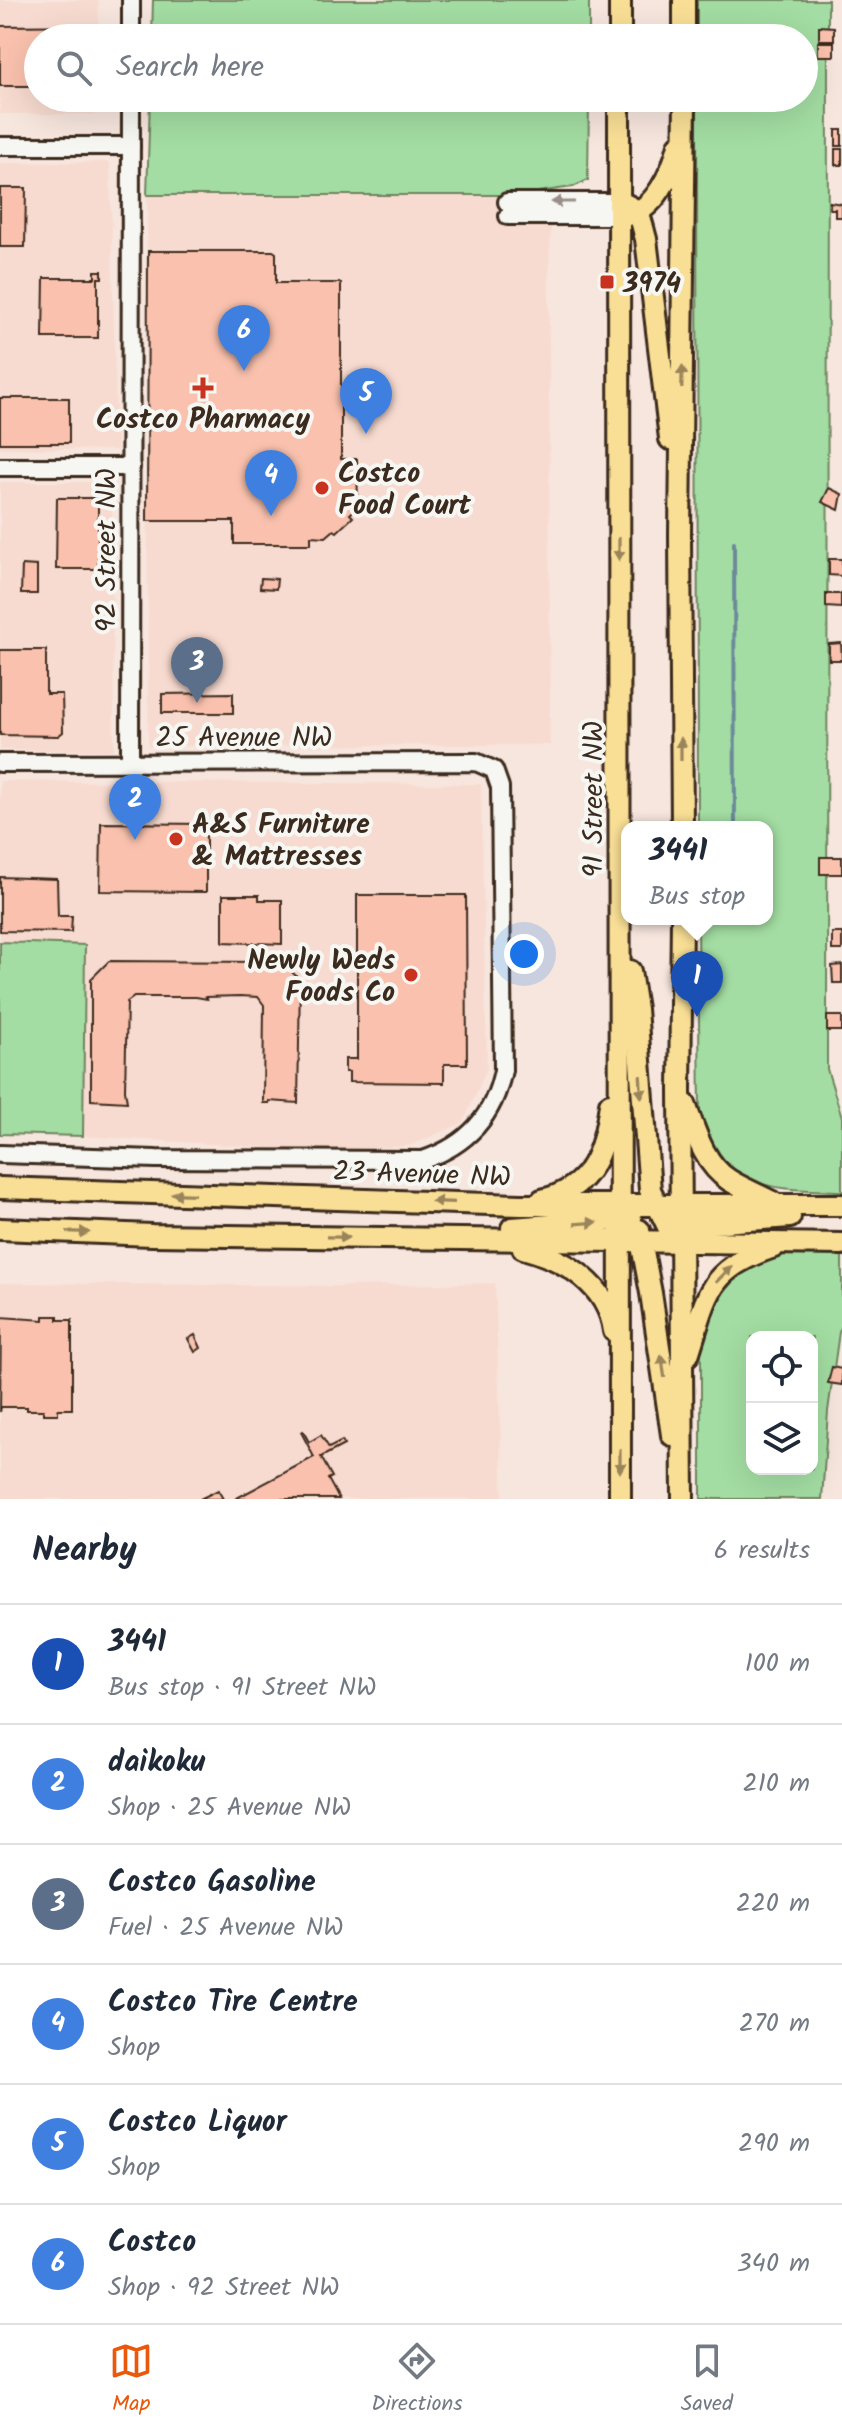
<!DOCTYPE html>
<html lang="en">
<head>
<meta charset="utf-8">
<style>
  :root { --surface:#fff; --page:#f2f2f3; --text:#1f2937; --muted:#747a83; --line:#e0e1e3; --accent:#ea580c }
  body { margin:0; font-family:Kalam,sans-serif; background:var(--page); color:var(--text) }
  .controls { position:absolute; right:24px; bottom:24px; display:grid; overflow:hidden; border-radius:16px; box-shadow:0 8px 32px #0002 }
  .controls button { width:72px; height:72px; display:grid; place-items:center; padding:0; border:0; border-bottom:2px solid var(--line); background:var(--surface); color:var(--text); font:40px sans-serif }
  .you { position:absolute; left:524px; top:954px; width:28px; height:28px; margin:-20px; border:6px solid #fff; border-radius:50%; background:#1a73e8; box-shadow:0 0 0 12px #1a73e833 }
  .badge { display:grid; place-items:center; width:52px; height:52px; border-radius:50%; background:var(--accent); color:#fff; font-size:26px; font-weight:700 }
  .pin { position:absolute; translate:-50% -66px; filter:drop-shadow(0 2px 4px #0008) }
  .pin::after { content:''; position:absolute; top:42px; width:28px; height:24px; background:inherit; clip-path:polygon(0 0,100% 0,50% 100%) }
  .popup { position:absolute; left:621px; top:821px; width:152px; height:104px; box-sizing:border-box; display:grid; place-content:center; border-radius:16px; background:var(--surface); filter:drop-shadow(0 2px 6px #0005); font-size:26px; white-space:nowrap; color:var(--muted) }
  .popup b { font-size:30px; color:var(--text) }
  .popup::after { content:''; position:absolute; left:50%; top:100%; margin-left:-16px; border:16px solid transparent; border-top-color:var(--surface) }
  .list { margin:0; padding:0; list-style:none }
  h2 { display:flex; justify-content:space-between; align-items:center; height:104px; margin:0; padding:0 32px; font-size:34px }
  h2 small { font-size:26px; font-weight:400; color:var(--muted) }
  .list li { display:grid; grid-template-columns:52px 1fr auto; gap:24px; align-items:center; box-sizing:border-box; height:120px; padding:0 32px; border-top:2px solid var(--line) }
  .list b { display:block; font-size:30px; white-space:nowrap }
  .list p { margin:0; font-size:26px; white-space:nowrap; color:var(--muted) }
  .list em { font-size:26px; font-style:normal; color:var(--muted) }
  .icon { flex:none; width:44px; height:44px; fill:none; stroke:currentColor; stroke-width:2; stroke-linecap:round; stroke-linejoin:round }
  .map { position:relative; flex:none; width:842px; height:1499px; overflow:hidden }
  .search { position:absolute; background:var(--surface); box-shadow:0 8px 32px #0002; left:24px; right:24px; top:24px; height:88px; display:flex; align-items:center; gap:20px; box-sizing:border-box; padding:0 28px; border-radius:44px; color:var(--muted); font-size:30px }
  .sheet { height:824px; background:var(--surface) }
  nav { display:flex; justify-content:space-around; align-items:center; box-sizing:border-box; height:112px; border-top:2px solid var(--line); background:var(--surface); font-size:22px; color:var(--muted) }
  nav a { display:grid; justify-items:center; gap:4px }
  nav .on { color:var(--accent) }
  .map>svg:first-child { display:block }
  .built { fill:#f8dbd0 }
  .green { fill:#a3dda3; stroke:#6f8460; stroke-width:2; fill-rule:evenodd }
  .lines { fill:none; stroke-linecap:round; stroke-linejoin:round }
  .stream { stroke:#6c8a9a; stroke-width:4 }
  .building { fill:#fac2ae; stroke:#3b2a1e; stroke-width:2 }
  .minor-casing { stroke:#3b2a1e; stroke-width:22 }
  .major-casing { stroke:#3b2a1e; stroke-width:26 }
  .minor { stroke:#f6f6f2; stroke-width:16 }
  .major { stroke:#f9df96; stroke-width:20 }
  .oneway { fill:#989088 }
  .oneway2 { fill:#9a845a }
  .poi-dot { fill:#c8321e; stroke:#f6f6f2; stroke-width:3 }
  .labels { text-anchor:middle; stroke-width:8; stroke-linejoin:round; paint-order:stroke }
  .poi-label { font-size:28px; font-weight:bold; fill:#3b2a1e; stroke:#f6f6f2; text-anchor:start }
  .street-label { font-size:28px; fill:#3b2a1e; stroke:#f6f6f2 }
</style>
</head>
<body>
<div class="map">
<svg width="842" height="1499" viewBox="0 0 842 1499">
  <rect width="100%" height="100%" fill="#f7e6de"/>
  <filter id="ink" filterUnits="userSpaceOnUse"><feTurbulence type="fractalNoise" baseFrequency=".0125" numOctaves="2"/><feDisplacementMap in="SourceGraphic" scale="16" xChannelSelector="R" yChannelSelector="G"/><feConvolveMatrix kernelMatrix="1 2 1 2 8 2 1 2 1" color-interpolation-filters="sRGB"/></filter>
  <g filter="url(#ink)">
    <g class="built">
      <polygon points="0,0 99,0 98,38 38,38 38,98 97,98 97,114 0,114"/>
      <polygon points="110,162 117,450 0,448 0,163"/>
      <polygon points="552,193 549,282 550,745 148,746 147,196"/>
      <polygon points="0,482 112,482 114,750 0,750"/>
      <polygon points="0,781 481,784 487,1069 463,1123 409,1146 322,1151 83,1136 85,945 0,942"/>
      <polygon points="0,1283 348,1286 495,1283 503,1499 0,1499"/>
    </g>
    <g class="green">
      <polygon points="153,0 589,0 589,38 152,38"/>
      <path d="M 697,0 L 828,0 L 827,1069 L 842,1117 L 842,1191 C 776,1189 716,1192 700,1114 L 698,919 L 767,919 L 767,827 L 698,827 L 697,98 L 804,98 L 804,38 L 697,38 Z"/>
      <polygon points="150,98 589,98 588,180 573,187 516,195 147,195"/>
      <polygon points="0,942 85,945 83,1136 0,1134"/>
      <path d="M 842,1252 L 842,1326 L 839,1332 L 828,1411 L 822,1499 L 701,1499 L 701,1346 L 706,1324 L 727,1280 L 775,1253 ZM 752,1337 L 812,1337 L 812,1469 L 752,1469 Z"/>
    </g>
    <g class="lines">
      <polyline class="stream" points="734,542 735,827"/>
    </g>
    <g class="building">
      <polygon points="99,25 99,38 38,38 38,86 0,86 0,26"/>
      <polygon points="819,26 834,27 834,40 819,40"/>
      <rect x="818" y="42" width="16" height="14"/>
      <rect x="836" y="130" width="6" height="16"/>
      <rect x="835" y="149" width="7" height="16"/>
      <polygon points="0,188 26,188 25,247 0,247"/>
      <polygon points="830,202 842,204 842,217 835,217 835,209 830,209"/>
      <polygon points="148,251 273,251 276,253 276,283 341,283 341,459 357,459 358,507 350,514 353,517 337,532 334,530 326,537 311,536 311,544 234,544 234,521 147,521"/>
      <polygon points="95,271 102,271 102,278 98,278 98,338 43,338 44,278 95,278"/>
      <rect x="0" y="398" width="69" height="45"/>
      <polygon points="829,488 842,494 839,510 822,502"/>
      <polygon points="57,498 98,498 98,569 56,569"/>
      <polygon points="829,559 842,559 842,576 829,575"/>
      <polygon points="22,565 37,566 37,594 21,594"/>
      <polygon points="261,578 277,579 276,589 260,588"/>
      <polygon points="826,594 841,594 841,608 826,607"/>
      <polygon points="841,643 842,660 829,660 829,644"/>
      <polygon points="0,650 46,650 46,694 62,694 63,732 58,736 0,735"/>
      <polygon points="233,693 233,713 162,713 162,694"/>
      <polygon points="101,823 206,824 206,892 100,891"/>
      <rect x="820" y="857" width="22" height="17"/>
      <polygon points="0,877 57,879 58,916 72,916 71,932 0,931"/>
      <polygon points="223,895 259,895 259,900 282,900 282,944 223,942"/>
      <polygon points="357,895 466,895 467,1064 444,1064 444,1083 349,1082 349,1072 345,1072 345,1059 357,1059"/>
      <rect x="832" y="933" width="10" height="17"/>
      <polygon points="109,961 282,962 300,980 298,1103 269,1101 269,1103 263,1103 264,1005 258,997 240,996 206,997 207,999 196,997 134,997 127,1002 125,1090 127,1102 91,1100 91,979"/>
      <polygon points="842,965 842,983 833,983 832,966"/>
      <rect x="827" y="1016" width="15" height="15"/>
      <polygon points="44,1316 58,1316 58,1320 72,1320 72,1409 58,1409 58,1414 43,1414 43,1410 27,1410 27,1407 1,1407 0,1412 1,1317 44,1320"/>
      <polygon points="195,1335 201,1348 195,1352 188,1339"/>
      <polygon points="832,1367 842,1369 842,1385 828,1383"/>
      <polygon points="303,1431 309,1442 321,1435 329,1448 342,1441 344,1445 321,1457 332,1477 328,1479 339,1499 235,1499 314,1457 301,1432"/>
      <polygon points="218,1490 223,1499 200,1499"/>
    </g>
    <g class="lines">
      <defs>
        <g id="minor">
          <polyline points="131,38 131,0"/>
          <polyline points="0,146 131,146"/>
          <polyline points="507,202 619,202"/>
          <polyline points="508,216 619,216"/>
          <polyline points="0,467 131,467"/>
          <path d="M 0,763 L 476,762 L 494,770 L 500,787 L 503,1070 C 494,1116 468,1145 423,1160 L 156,1159 L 0,1154"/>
          <polyline points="130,763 131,98"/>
        </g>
        <g id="major">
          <polyline points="684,0 684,38"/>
          <polyline points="620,38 620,0"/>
          <polyline points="619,98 620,1499"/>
          <path d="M 619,202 C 642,209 640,218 646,239 L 670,439"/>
          <path d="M 627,215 C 655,211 673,170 679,145"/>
          <polyline points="682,827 680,534 685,98"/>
          <polyline points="682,919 680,1090 683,1499"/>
          <polyline points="630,971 636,1009 650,1190 668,1227 681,1241"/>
          <path d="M 685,1104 C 695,1131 704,1164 729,1180 C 743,1189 760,1195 774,1203"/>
          <polyline points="0,1188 521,1205 842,1205"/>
          <path d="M 542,1200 C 593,1188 604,1150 610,1104"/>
          <polyline points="671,1226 790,1217"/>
          <polyline points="512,1228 631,1219"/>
          <polyline points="0,1229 152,1235 842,1244"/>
          <polyline points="639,1230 651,1293 672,1435"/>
          <path d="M 523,1248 C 565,1259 608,1285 614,1331"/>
          <path d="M 688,1355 C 708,1294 707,1269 774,1247"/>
        </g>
      </defs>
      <use href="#minor" class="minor-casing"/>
      <use href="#major" class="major-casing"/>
      <use href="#minor" class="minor"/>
      <use href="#major" class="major"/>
    </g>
    <defs><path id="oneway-solid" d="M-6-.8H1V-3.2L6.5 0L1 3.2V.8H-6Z" transform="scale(2)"/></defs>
    <use class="oneway" href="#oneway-solid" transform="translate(563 202) rotate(180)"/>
    <g class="oneway2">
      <use href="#oneway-solid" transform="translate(682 377) rotate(-89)"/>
      <use href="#oneway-solid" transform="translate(619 549) rotate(90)"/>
      <use href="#oneway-solid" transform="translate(681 749) rotate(-90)"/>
      <use href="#oneway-solid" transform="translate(641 1087) rotate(86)"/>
      <use href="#oneway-solid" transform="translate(183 1194) rotate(-178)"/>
      <use href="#oneway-solid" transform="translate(443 1202) rotate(-178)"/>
      <use href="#oneway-solid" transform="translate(586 1223) rotate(-4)"/>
      <use href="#oneway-solid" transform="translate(78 1232) rotate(2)"/>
      <use href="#oneway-solid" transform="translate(338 1237) rotate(1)"/>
      <use href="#oneway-solid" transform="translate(724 1274) rotate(-46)"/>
      <use href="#oneway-solid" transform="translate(663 1366) rotate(-98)"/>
      <use href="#oneway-solid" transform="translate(620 1461) rotate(90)"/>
    </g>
  </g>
  <g class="poi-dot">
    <rect x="599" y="274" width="16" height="16" rx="4"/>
    <path d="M199 376h8v8h8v8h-8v8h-8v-8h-8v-8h8z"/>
    <circle cx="322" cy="488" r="8"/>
    <circle cx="176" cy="839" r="8"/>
    <circle cx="411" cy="975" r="8"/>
  </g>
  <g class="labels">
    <g class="poi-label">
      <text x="623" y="292">3974</text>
      <text x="203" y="428" text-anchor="middle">Costco Pharmacy</text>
      <text x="338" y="482">Costco<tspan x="338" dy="32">Food Court</tspan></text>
      <text x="192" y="833">A&amp;S Furniture<tspan x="192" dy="32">&amp; Mattresses</tspan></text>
      <text x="395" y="969" text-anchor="end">Newly Weds<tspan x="395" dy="32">Foods Co</tspan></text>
    </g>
    <g class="street-label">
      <text transform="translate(105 550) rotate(-90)" y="10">92 Street NW</text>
      <text x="244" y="746">25 Avenue NW</text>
      <text transform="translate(592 799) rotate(-90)" y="10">91 Street NW</text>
      <text transform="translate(422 1173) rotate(2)" y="10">23 Avenue NW</text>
    </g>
  </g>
</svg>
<div class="controls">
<button><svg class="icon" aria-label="locate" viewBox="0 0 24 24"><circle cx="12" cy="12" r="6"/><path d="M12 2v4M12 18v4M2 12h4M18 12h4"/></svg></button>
<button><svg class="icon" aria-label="layers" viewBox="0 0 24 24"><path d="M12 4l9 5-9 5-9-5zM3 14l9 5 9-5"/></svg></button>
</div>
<div class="you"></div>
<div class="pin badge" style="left:697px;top:1017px;background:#1a4fb4">1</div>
<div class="popup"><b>3441</b>Bus stop</div>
<div class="pin badge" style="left:135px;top:840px;background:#3f7fe0">2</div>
<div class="pin badge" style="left:197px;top:703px;background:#5c6f8a">3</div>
<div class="pin badge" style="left:271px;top:516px;background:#3f7fe0">4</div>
<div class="pin badge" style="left:366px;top:434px;background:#3f7fe0">5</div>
<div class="pin badge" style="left:244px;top:371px;background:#3f7fe0">6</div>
<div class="search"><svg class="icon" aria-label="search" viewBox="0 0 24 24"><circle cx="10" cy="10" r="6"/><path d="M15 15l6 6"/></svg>Search here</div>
</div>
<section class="sheet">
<h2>Nearby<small>6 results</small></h2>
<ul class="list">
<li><span class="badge" style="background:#1a4fb4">1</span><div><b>3441</b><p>Bus stop · 91 Street NW</p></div><em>100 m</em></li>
<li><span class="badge" style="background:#3f7fe0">2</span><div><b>daikoku</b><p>Shop · 25 Avenue NW</p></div><em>210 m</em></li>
<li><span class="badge" style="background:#5c6f8a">3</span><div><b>Costco Gasoline</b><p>Fuel · 25 Avenue NW</p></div><em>220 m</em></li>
<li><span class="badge" style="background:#3f7fe0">4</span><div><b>Costco Tire Centre</b><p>Shop</p></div><em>270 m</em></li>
<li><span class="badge" style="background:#3f7fe0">5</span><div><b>Costco Liquor</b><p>Shop</p></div><em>290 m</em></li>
<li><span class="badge" style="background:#3f7fe0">6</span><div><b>Costco</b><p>Shop · 92 Street NW</p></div><em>340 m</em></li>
</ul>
</section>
<nav>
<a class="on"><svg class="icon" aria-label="map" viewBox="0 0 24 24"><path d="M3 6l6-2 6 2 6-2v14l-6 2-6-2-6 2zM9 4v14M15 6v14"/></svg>Map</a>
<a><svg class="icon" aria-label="directions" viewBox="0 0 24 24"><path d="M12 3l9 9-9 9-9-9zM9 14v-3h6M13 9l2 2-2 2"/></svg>Directions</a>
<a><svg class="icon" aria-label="saved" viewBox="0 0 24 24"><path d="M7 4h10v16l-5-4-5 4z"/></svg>Saved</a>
</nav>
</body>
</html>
